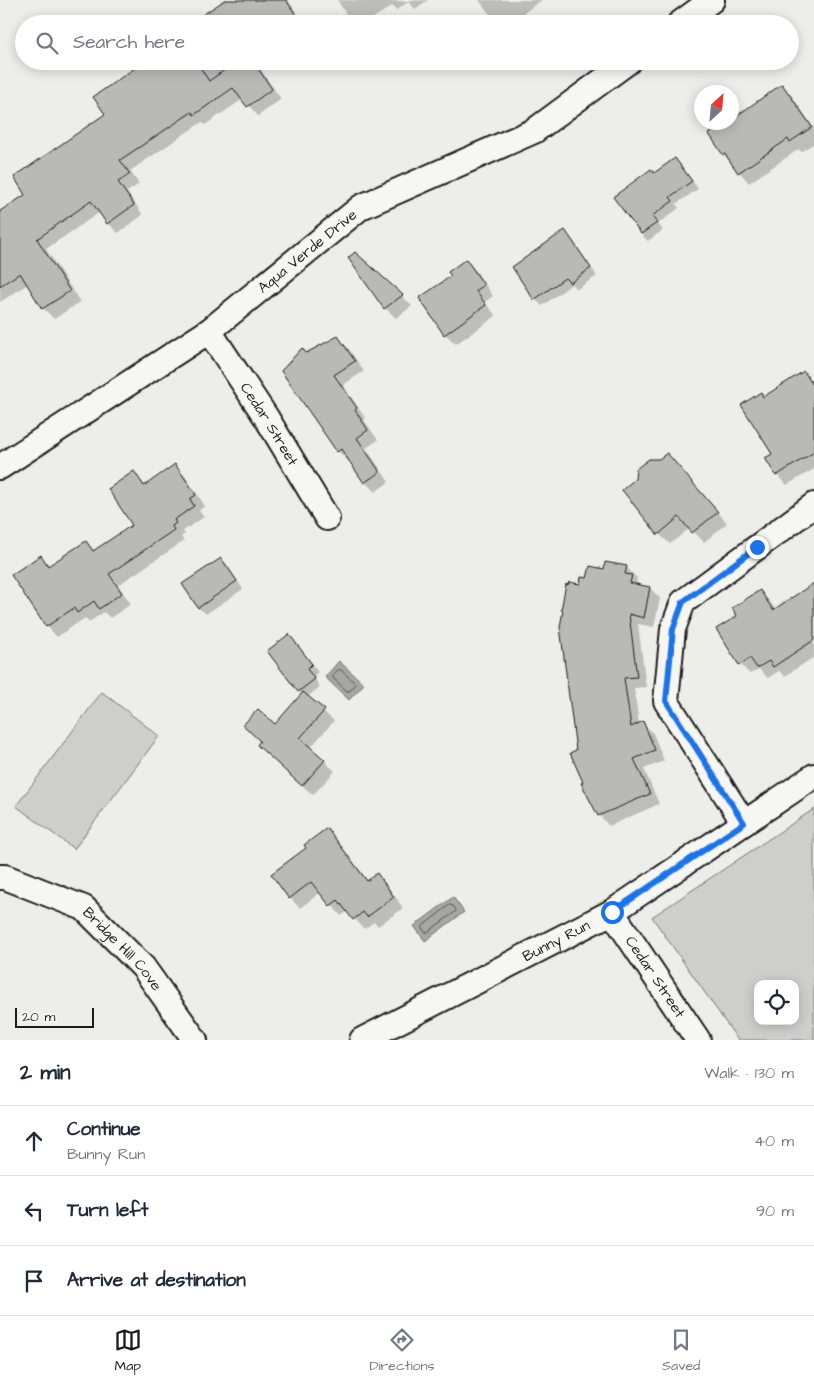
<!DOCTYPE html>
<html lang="en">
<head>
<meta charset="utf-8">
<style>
  :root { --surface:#fff; --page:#f2f2f3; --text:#1f2937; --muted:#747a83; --line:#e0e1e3; --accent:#1c1c1c }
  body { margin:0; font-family:"Architects Daughter",sans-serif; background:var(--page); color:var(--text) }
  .controls { position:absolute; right:15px; bottom:15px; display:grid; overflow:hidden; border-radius:10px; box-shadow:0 2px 12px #0003 }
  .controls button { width:45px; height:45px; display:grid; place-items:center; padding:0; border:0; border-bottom:1px solid var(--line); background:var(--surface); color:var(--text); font:25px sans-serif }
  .compass { position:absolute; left:694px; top:85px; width:45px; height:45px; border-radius:50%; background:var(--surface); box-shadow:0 2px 12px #0003; rotate:26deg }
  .scale { position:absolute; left:15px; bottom:12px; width:79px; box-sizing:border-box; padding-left:5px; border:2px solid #1c1c1c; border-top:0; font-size:14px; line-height:18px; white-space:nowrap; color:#1c1c1c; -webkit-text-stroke:4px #f6f6f2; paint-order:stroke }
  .stop { position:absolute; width:15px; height:15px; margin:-11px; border:4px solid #1a73e8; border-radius:50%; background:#fff }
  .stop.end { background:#1a73e8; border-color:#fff; box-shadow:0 1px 5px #0008 }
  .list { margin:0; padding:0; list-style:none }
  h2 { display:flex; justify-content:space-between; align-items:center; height:65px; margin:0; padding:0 20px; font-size:21px }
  h2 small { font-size:16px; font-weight:400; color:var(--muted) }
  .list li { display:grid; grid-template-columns:32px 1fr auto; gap:15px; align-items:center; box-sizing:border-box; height:70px; padding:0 20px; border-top:1px solid var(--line) }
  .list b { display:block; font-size:19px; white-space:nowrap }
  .list p { margin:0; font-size:16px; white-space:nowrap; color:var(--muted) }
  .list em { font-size:16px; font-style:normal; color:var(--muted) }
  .icon { flex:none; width:28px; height:28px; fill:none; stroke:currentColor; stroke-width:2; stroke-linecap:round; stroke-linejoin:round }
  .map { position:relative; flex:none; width:814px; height:1040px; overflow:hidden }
  .search { position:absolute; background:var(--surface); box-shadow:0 2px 12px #0003; left:15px; right:15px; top:15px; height:55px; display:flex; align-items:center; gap:12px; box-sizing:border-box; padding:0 18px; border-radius:28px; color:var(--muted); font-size:19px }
  .sheet { height:275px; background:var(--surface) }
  nav { display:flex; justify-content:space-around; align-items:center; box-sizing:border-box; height:70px; border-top:1px solid var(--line); background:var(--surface); font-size:14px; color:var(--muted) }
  nav a { display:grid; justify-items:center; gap:2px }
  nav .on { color:var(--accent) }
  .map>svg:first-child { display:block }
  .green { fill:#cececb; stroke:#757574; fill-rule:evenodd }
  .water { fill:#a6a6a3; stroke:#6f6f6d }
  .shadow { fill:#0003 }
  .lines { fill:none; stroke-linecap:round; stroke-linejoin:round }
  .shore { stroke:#535352; stroke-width:1 }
  .building { fill:#b9b9b6; stroke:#1c1c1c }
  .minor-casing { stroke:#1c1c1c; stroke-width:28 }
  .minor { stroke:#f6f6f2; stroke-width:24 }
  .route { stroke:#1a73e8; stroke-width:6 }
  .labels { text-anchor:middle; stroke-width:4; stroke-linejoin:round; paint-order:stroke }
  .street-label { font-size:15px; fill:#1c1c1c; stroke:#f6f6f2 }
</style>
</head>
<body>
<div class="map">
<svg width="814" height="1040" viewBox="0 0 814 1040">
  <rect width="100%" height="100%" fill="#edede9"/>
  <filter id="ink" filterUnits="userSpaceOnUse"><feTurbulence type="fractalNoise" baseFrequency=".02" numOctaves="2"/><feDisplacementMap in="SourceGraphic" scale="10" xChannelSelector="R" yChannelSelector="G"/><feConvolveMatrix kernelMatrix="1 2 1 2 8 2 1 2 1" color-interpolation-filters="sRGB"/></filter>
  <g filter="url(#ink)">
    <g class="green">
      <polygon points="102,692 159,736 74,849 16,806"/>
      <path d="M 814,809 L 814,1040 L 738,1040 L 652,917 ZM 758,984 L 795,984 L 795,1021 L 758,1021 Z"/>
    </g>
    <g class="water">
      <polygon points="339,661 364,684 349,700 325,677"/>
      <polygon points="453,897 464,912 425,941 414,926"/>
    </g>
    <g class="shadow">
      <polygon points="220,0 288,0 304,24 191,24 222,3"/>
      <polygon points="337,0 404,1 428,0 415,9 409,2 396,10 392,6 364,24 355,24 348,17"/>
      <polygon points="479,0 542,0 518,17 516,14 502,24 498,24 491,16"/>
      <polygon points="147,61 258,61 256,63 281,99 258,116 243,99 205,125 202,122 130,171 139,184 127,192 143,215 118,233 108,223 100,212 46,249 80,302 54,319 43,308 28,284 0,302 0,212 27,195 106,115"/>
      <polygon points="782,86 792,96 814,128 814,143 801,152 799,149 749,183 724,154 732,120"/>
      <polygon points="675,159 682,166 698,189 676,204 679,208 658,224 663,230 648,241 641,234 654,174"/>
      <polygon points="565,232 572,239 597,276 577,289 572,284 542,306 535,299"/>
      <polygon points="355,254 402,296 412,306 396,318 385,308"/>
      <polygon points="466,260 476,271 493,296 485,302 496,316 456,344 445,334 453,276"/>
      <polygon points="338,338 348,348 364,371 343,385 366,419 364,420 378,440 366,448 389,482 375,492 365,482 349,460 348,461 338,451 306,354"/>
      <polygon points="804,373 814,383 814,469 787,485 777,475 761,394 764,398"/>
      <polygon points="175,466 185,476 205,506 199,510 204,517 183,531 185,534 181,537 184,541 118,585 131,604 110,618 104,612 89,622 85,618 57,637 47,626 41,556 50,566 86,542 95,551 134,525 134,473 146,486"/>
      <polygon points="636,480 692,484 703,494 727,523 704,542 690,528 670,544 659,534"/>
      <polygon points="221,559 228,566 243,589 206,614 199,608 183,585"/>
      <polygon points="626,567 637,578 636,581 641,586 650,588 660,598 654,627 638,624 646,687 634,688 639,724 642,723 653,733 664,761 644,769 659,804 609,826 599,815 578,751 581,585 605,571"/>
      <polygon points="760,591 770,602 775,609 814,631 814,657 785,676 779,671 768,678 759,669 750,674 740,664 739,616"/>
      <polygon points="296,643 318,672 313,676 320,687 307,697 334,721 310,748 335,771 313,795 269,756 275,726 302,695 299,691"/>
      <polygon points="327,830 337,840 368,881 377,875 387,885 403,908 378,926 374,922 364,929 348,911 341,916 321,892 300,908 290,898 308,848"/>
    </g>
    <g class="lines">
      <g class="shore">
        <polygon points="338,670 341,670 355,683 355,685 350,691 347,691 333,678 333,676"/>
        <polygon points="450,905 453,906 456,910 455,912 428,932 425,932 422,928 423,926"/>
      </g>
    </g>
    <g class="building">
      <polygon points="225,0 286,0 302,24 189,24"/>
      <polygon points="145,61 196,61 209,81 237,61 253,61 272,89 247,107 233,88 194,115 192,112 120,160 130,174 118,182 134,205 107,224 91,201 37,239 70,291 42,309 20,273 0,286 0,211 25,195 14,177 105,114 93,97"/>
      <polygon points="782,84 812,127 790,142 788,139 738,173 725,154 723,155 709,134 726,122 732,122 732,119"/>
      <polygon points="675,158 692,181 670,197 673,201 652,216 657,223 641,234 613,197 651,169 654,173"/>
      <polygon points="565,230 591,268 570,283 565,278 534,300 512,267"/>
      <polygon points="355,252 403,295 384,309 348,258"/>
      <polygon points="466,259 484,285 476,291 486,305 444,335 419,298 451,276 448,272"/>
      <polygon points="338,336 355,361 334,375 357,408 355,410 368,430 357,438 380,472 364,483 341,449 337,452 281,371 302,348 306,353"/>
      <polygon points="804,371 814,387 814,452 776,476 765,458 772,454 741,405 761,392 763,397"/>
      <polygon points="667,453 718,512 692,533 679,517 658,535 622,490 635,479 636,469 649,459 659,459"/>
      <polygon points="175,464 196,495 190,499 194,506 174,520 176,523 172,526 174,530 109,574 122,593 99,609 94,601 77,613 74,608 46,627 11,575 41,555 48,566 86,541 93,551 132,525 108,489 134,471 144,486"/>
      <polygon points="221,558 237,581 198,608 182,584"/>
      <polygon points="605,562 627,566 625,574 632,575 630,583 650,587 644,618 629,614 637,677 624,678 631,727 643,721 655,750 634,759 650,794 598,816 581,783 583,782 570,753 576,750 560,627 563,610 561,610 566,584 568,585 569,582 580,584 581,577 587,578 590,566 604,569"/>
      <polygon points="814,583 814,640 773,667 769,661 757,668 750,658 739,665 716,629 737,616 732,608 760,590 773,610"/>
      <polygon points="289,634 312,664 307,669 315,679 298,692 267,651"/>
      <polygon points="303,692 325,710 300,738 325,760 302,786 257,745 260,741 243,725 258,709 275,724"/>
      <polygon points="327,828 367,881 377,873 394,897 367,917 363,912 353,920 338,900 330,906 311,882 289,899 271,874 306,848 304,845"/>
    </g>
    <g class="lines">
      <defs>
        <g id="minor">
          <polyline points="679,24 712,0"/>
          <path id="s1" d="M 209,331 L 266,417 L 327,518"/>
          <path id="s2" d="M 0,467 L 209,331 L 361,207 L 534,131 L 629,61"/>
          <polyline points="744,823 666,701 673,629 683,602 814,505"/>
          <path id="s3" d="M 0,877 L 5,877 L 84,908 L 143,967 L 195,1040"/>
          <path id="s4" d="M 612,912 L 698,1040"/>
          <path id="s5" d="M 362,1040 L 612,912 L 814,776"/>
        </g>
      </defs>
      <use href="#minor" class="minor-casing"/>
      <use href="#minor" class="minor"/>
    </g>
  </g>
  <g class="lines" filter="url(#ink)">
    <polyline class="route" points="612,912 744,823 666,701 673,629 683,602 757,547"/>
  </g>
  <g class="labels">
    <g class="street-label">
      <text dy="5" stroke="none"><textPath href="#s2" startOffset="376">Aqua Verde Drive</textPath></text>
      <text dy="5" stroke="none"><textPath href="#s1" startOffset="111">Cedar Street</textPath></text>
      <text dy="5" stroke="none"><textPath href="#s5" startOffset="218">Bunny Run</textPath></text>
      <text dy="5" stroke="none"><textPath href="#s3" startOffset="146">Bridge Hill Cove</textPath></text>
      <text dy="5" stroke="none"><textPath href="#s4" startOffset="78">Cedar Street</textPath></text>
    </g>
  </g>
</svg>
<div class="controls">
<button><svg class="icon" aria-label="locate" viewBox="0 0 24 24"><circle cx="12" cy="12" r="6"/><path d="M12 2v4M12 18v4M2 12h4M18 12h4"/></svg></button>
</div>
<svg class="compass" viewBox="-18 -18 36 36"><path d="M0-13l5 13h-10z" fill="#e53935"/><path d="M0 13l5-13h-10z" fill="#747a83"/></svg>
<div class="scale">20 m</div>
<div class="stop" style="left:612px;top:912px"></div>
<div class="stop end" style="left:757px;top:547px"></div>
<div class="search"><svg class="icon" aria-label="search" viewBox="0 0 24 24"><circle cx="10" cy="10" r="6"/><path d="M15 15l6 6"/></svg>Search here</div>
</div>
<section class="sheet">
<h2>2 min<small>Walk · 130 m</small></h2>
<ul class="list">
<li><svg class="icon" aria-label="ahead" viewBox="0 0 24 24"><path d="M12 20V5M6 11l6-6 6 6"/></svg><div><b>Continue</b><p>Bunny Run</p></div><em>40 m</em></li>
<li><svg class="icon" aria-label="left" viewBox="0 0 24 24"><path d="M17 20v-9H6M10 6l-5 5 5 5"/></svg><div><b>Turn left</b></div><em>90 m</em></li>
<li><svg class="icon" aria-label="arrive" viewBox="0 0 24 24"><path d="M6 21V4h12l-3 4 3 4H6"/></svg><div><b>Arrive at destination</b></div></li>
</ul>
</section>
<nav>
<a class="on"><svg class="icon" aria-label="map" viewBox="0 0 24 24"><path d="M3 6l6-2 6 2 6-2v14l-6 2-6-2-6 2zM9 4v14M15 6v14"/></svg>Map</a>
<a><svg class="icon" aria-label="directions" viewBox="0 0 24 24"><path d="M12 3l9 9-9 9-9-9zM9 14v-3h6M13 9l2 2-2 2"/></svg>Directions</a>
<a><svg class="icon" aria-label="saved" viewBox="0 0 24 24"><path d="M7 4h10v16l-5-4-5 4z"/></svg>Saved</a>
</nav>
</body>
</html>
